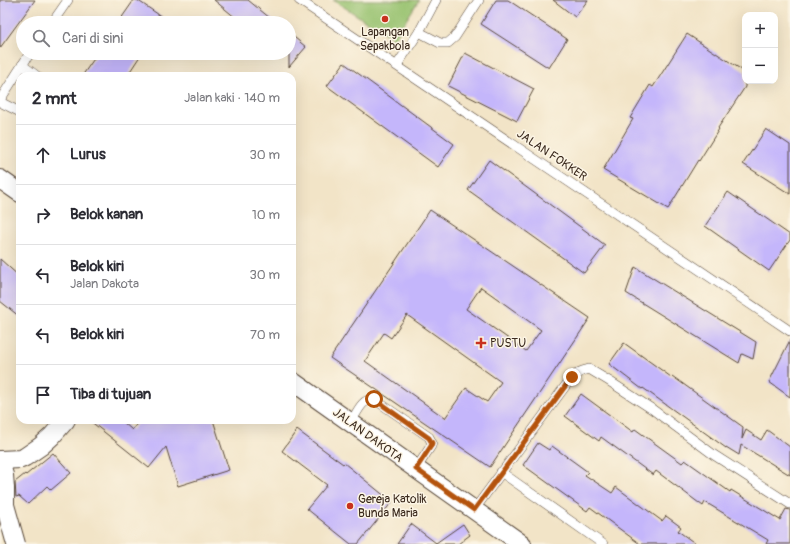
<!DOCTYPE html>
<html lang="id">
<head>
<meta charset="utf-8">
<style>
  :root { --surface:#fff; --page:#f2f2f3; --text:#2b2b33; --muted:#7c7c81; --line:#e1e1e2 }
  body { margin:0; font-family:Pangolin,sans-serif; background:var(--page); color:var(--text) }
  .controls { position:absolute; right:12px; top:12px; display:grid; overflow:hidden; border-radius:8px; box-shadow:0 4px 16px #0002 }
  .controls button { width:36px; height:36px; display:grid; place-items:center; padding:0; border:0; border-bottom:1px solid var(--line); background:var(--surface); color:var(--text); font:20px sans-serif }
  .stop { position:absolute; width:12px; height:12px; margin:-9px; border:3px solid #b45309; border-radius:50%; background:#fff }
  .stop.end { background:#b45309; border-color:#fff; box-shadow:0 1px 4px #0008 }
  .list { margin:0; padding:0; list-style:none }
  h2 { display:flex; justify-content:space-between; align-items:center; height:52px; margin:0; padding:0 16px; font-size:17px }
  h2 small { font-size:13px; font-weight:400; color:var(--muted) }
  .list li { display:grid; grid-template-columns:26px 1fr auto; gap:12px; align-items:center; box-sizing:border-box; height:60px; padding:0 16px; border-top:1px solid var(--line) }
  .list b { display:block; font-size:15px; white-space:nowrap }
  .list p { margin:0; font-size:13px; white-space:nowrap; color:var(--muted) }
  .list em { font-size:13px; font-style:normal; color:var(--muted) }
  .icon { flex:none; width:22px; height:22px; fill:none; stroke:currentColor; stroke-width:2; stroke-linecap:round; stroke-linejoin:round }
  .map { position:relative; flex:none; width:790px; height:544px; overflow:hidden }
  .search { position:absolute; background:var(--surface); box-shadow:0 4px 16px #0002; left:16px; top:16px; width:280px; height:44px; display:flex; align-items:center; gap:10px; box-sizing:border-box; padding:0 14px; border-radius:22px; color:var(--muted); font-size:15px }
  .panel { position:absolute; background:var(--surface); box-shadow:0 4px 16px #0002; left:16px; top:72px; width:280px; height:352px; border-radius:12px }
  .map>svg:first-child { display:block }
  .green { fill:#98c26f; stroke:#6a7646 }
  .building { fill:#c4b6fb; fill-rule:evenodd }
  .lines { fill:none; stroke-linecap:round; stroke-linejoin:round }
  .lane-casing { stroke:#564637; stroke-width:10 }
  .street-casing { stroke:#564637; stroke-width:20 }
  .lane { stroke:#fff; stroke-width:9 }
  .street { stroke:#fff; stroke-width:18 }
  .route { stroke:#b45309; stroke-width:5 }
  .poi-dot { fill:#c8321e; stroke:#fcf5e5; stroke-width:1.5 }
  .labels { text-anchor:middle; stroke-width:3; stroke-linejoin:round; paint-order:stroke }
  .poi-label { font-size:12px; fill:#3b2a1e; stroke:#fcf5e5; text-anchor:start }
  .street-label { font-size:12px; fill:#3b2a1e; stroke:#fcf5e5 }
</style>
</head>
<body>
<div class="map">
<svg width="790" height="544" viewBox="0 0 790 544">
  <rect width="100%" height="100%" fill="#fcf5e5"/>
  <filter id="ink" filterUnits="userSpaceOnUse"><feTurbulence type="fractalNoise" baseFrequency=".025" numOctaves="2"/><feDisplacementMap in="SourceGraphic" scale="8" xChannelSelector="R" yChannelSelector="G"/><feConvolveMatrix kernelMatrix="1 2 1 2 8 2 1 2 1" color-interpolation-filters="sRGB"/></filter>
  <filter id="wash" filterUnits="userSpaceOnUse"><feTurbulence type="fractalNoise" baseFrequency=".012" numOctaves="4" result="noise"/><feDisplacementMap in="SourceGraphic" scale="16" xChannelSelector="R" yChannelSelector="G"/><feGaussianBlur stdDeviation="0.9" result="paint"/><feColorMatrix in="noise" values="0 0 0 0 0 0 0 0 0 0 0 0 0 0 0 0 0 1.4 0 .05"/><feComposite in="paint" operator="in"/></filter>
  <g filter="url(#wash)">
    <rect width="100%" height="100%" fill="#f2e4c7"/>
    <polygon class="green" points="333,0 419,0 394,39"/>
    <g id="blocks">
      <g class="building">
        <polygon points="0,0 35,0 0,48"/>
        <polygon points="134,0 137,0 171,23 118,23"/>
        <polygon points="214,0 248,0 276,23 242,23"/>
        <polygon points="496,0 508,0 567,39 549,68 481,24"/>
        <polygon points="553,0 588,0 575,17"/>
        <polygon points="289,33 306,47 289,67"/>
        <polygon points="687,34 745,72 745,87 718,128 719,129 699,161 698,160 668,209 603,170 633,119 630,118 650,85 653,87"/>
        <polygon points="98,53 142,53 127,76 82,76"/>
        <polygon points="465,53 534,89 517,121 448,86"/>
        <polygon points="344,63 454,144 438,167 327,86"/>
        <polygon points="766,129 790,145 790,194 743,164"/>
        <polygon points="489,160 605,245 584,273 468,190"/>
        <polygon points="728,192 790,235 790,240 769,271 705,226"/>
        <path d="M 430,210 L 590,318 L 490,467 L 330,358 ZM 481,287 L 541,330 L 526,351 L 466,309 ZM 407,315 L 501,382 L 487,402 L 466,388 L 445,418 L 365,361 L 384,333 L 391,338 Z"/>
        <polygon points="0,259 20,277 20,317 0,301"/>
        <polygon points="635,267 756,342 753,359 742,354 739,363 626,293"/>
        <polygon points="790,340 790,397 769,382"/>
        <polygon points="624,343 671,377 672,376 743,427 742,439 746,430 761,440 767,430 790,447 790,475 741,445 739,455 726,447 726,448 643,388 642,389 609,364"/>
        <polygon points="581,394 633,432 635,429 682,463 685,460 730,492 731,490 780,520 786,509 790,510 790,544 766,544 768,540 705,502 703,506 656,471 653,475 601,437 599,441 565,416"/>
        <polygon points="89,420 121,420 132,430 140,420 213,420 229,470 178,486 166,447 149,468"/>
        <polygon points="297,430 343,464 344,463 392,502 358,544 351,544 307,509 327,485 282,451"/>
        <polygon points="538,443 549,450 552,446 588,472 585,475 612,493 616,487 662,521 666,516 681,527 678,531 696,544 640,544 590,507 587,511 523,465"/>
        <polygon points="53,453 71,473 51,490 47,486 28,504 19,496 16,497 15,482 25,474 26,475"/>
        <polygon points="411,524 436,543 463,524 470,535 458,544 397,544"/>
      </g>
    </g>
  </g>
  <g filter="url(#ink)">
    <use href="#blocks" fill-opacity="0" stroke="#564637" stroke-width="1"/>
    <g class="lines">
      <defs>
        <g id="lane">
          <polyline points="299,0 790,331"/>
          <polyline points="52,23 68,0"/>
          <polyline points="419,32 440,43 448,43 455,37 479,0"/>
          <polyline points="22,65 37,76"/>
          <polyline points="397,65 419,32 436,0"/>
          <polyline points="0,100 30,53"/>
          <polyline points="0,102 20,112"/>
          <path d="M 351,422 C 357,413 362,398 374,399 L 429,437 L 432,443 L 431,446 L 416,469"/>
          <polyline points="501,472 603,544"/>
          <polyline points="474,510 572,377 582,371 589,369 609,381 652,409 714,455 790,504"/>
        </g>
        <g id="street">
          <polyline points="0,179 20,193"/>
          <polyline points="292,381 522,544"/>
          <polyline points="0,460 21,459 25,457 41,446 52,436 66,420"/>
          <polyline points="0,462 4,475 5,488 5,505 16,544"/>
        </g>
      </defs>
      <use href="#lane" class="lane-casing"/>
      <use href="#street" class="street-casing"/>
      <use href="#lane" class="lane"/>
      <use href="#street" class="street"/>
    </g>
  </g>
  <g class="lines" filter="url(#ink)">
    <polyline class="route" points="374,399 429,438 432,443 431,446 416,469 474,510 572,377"/>
  </g>
  <g class="poi-dot">
    <circle cx="385" cy="19" r="4"/>
    <path d="M479 337h4v4h4v4h-4v4h-4v-4h-4v-4h4z"/>
    <circle cx="350" cy="506" r="4"/>
  </g>
  <g class="labels">
    <g class="poi-label">
      <text x="385" y="36" text-anchor="middle">Lapangan<tspan x="385" dy="14">Sepakbola</tspan></text>
      <text x="490" y="347">PUSTU</text>
      <text x="358" y="503">Gereja Katolik<tspan x="358" dy="14">Bunda Maria</tspan></text>
    </g>
    <g class="street-label">
      <text transform="translate(552 155) rotate(34)" y="4">JALAN FOKKER</text>
      <text transform="translate(368 435) rotate(36)" y="4">JALAN DAKOTA</text>
    </g>
  </g>
</svg>
<div class="controls">
<button>+</button>
<button>−</button>
</div>
<div class="stop" style="left:374px;top:399px"></div>
<div class="stop end" style="left:572px;top:377px"></div>
<div class="search"><svg class="icon" aria-label="search" viewBox="0 0 24 24"><circle cx="10" cy="10" r="6"/><path d="M15 15l6 6"/></svg>Cari di sini</div>
<section class="panel">
<h2>2 mnt<small>Jalan kaki · 140 m</small></h2>
<ul class="list">
<li><svg class="icon" aria-label="ahead" viewBox="0 0 24 24"><path d="M12 20V5M6 11l6-6 6 6"/></svg><div><b>Lurus</b></div><em>30 m</em></li>
<li><svg class="icon" aria-label="right" viewBox="0 0 24 24"><path d="M7 20v-9h11M14 6l5 5-5 5"/></svg><div><b>Belok kanan</b></div><em>10 m</em></li>
<li><svg class="icon" aria-label="left" viewBox="0 0 24 24"><path d="M17 20v-9H6M10 6l-5 5 5 5"/></svg><div><b>Belok kiri</b><p>Jalan Dakota</p></div><em>30 m</em></li>
<li><svg class="icon" aria-label="left" viewBox="0 0 24 24"><path d="M17 20v-9H6M10 6l-5 5 5 5"/></svg><div><b>Belok kiri</b></div><em>70 m</em></li>
<li><svg class="icon" aria-label="arrive" viewBox="0 0 24 24"><path d="M6 21V4h12l-3 4 3 4H6"/></svg><div><b>Tiba di tujuan</b></div></li>
</ul>
</section>
</div>
</body>
</html>
